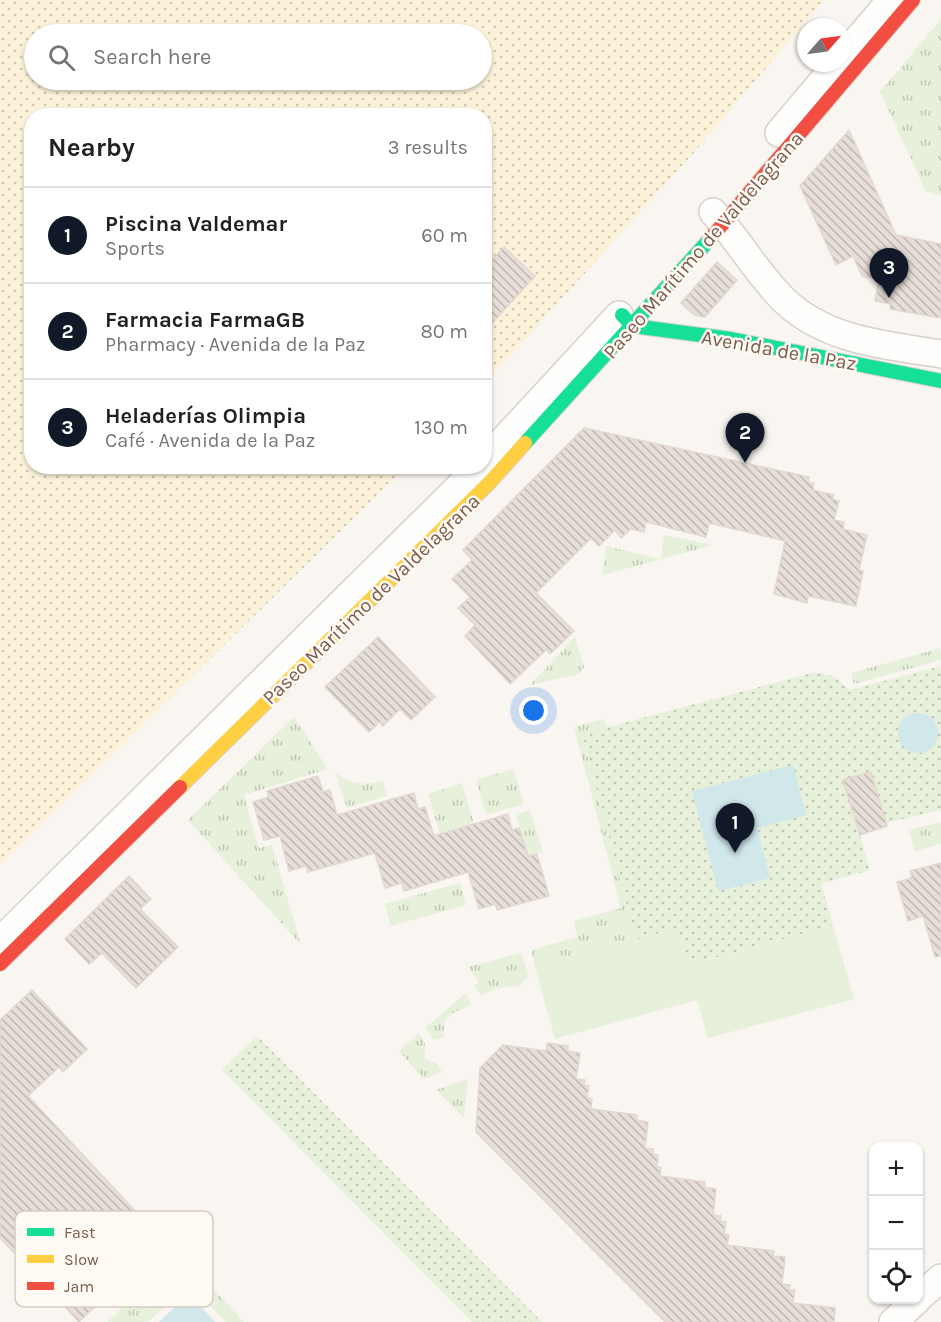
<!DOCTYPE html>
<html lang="en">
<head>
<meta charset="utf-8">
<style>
  :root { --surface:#fff; --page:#f2f2f2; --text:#202124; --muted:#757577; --line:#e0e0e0; --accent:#111827 }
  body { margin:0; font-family:Karla,sans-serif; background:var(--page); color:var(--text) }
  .controls { position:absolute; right:18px; bottom:18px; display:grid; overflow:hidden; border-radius:12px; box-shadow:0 2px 4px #0004 }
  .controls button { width:54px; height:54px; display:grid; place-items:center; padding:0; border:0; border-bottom:2px solid var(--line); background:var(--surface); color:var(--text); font:30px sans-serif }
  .compass { position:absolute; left:797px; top:18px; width:54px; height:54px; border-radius:50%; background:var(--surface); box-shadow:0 2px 4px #0004; rotate:62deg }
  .you { position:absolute; left:534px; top:711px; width:21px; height:21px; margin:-15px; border:4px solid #fff; border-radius:50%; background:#1a73e8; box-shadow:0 0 0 9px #1a73e833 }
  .badge { display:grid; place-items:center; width:39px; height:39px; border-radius:50%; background:var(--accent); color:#fff; font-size:20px; font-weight:700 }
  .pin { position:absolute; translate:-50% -50px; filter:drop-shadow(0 2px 3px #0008) }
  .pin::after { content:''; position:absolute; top:32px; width:21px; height:18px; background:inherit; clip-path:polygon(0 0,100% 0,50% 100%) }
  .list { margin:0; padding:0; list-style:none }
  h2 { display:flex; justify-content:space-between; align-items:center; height:78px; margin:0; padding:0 24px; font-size:26px }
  h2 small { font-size:20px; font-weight:400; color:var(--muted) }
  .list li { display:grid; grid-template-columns:39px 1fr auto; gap:18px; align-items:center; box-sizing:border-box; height:96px; padding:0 24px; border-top:2px solid var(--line) }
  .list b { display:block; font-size:22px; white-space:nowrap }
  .list p { margin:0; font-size:20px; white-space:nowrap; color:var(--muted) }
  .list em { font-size:20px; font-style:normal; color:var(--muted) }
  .icon { flex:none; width:33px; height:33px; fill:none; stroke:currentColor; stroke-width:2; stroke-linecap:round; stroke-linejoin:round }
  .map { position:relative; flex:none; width:941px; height:1322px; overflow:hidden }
  .search { position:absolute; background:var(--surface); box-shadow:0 2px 4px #0004; left:24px; top:24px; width:468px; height:66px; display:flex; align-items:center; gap:15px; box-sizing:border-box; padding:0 21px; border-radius:33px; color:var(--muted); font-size:22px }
  .panel { position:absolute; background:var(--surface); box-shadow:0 2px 4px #0004; left:24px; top:108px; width:468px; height:366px; border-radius:24px }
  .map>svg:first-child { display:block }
  .grass { fill:url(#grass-tufts) }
  .sand { fill:url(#sand-dots); fill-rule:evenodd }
  .park { fill:url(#park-dots) }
  .pitch { fill:#e7f0db }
  .water { fill:#d0e8ea }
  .building { fill:url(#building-back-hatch); stroke:#e2d8d2; stroke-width:1.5 }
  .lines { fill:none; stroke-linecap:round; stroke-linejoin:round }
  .street-casing { stroke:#d7d1cb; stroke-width:30 }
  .fast-casing { stroke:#d9d2cb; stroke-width:16 }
  .slow-casing { stroke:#d9d2cb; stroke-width:16 }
  .jam-casing { stroke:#d9d2cb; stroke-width:16 }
  .street { stroke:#fefefd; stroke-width:27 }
  .fast { stroke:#16e098; stroke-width:14 }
  .slow { stroke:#ffcf43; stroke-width:14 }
  .jam { stroke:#f24e42; stroke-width:14 }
  .labels { text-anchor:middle; stroke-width:5; stroke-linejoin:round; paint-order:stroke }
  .street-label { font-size:20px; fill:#7a5c4d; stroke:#fffaf3 }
  .key { fill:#fffaf3; stroke:#d7cbc1; stroke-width:1.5 }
  .key-label { font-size:16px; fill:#7a5c4d }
</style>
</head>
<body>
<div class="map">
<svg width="941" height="1322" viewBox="0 0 941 1322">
  <defs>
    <pattern id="grass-tufts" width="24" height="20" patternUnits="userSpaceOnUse" patternTransform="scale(1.5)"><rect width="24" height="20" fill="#e7f0db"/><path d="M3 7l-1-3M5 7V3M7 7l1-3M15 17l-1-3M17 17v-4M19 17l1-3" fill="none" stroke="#c0c6b4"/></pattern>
    <pattern id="sand-dots" width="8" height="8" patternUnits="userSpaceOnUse" patternTransform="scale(1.5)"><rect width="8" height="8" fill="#fbf2d9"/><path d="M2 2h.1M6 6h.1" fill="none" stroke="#d0c7b2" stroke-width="1.8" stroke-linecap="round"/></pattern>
    <pattern id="park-dots" width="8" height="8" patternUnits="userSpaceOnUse" patternTransform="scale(1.5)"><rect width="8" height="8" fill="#e7f0db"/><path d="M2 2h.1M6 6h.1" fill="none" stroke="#c0c6b4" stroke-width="1.8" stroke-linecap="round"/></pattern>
    <pattern id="building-back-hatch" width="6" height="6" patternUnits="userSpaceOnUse" patternTransform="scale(1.5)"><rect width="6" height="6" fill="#e6ded7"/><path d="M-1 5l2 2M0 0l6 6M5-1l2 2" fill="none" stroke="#bfb7b1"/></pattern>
  </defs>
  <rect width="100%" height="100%" fill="#f9f5f0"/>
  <g class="grass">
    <polygon points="941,19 941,195 926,191 880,92"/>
    <polygon points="664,535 713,545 603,575 606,546 661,559"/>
    <polygon points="575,637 584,667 579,674 530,685"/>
    <polygon points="941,648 941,660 854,684 851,673"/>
    <polygon points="294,717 328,769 244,795 259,848 272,845 301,945 188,820"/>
    <polygon points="604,719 607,728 582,735 636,940 535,967 531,950 577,937 574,921 621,908 574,727"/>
    <polygon points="513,769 524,804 486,815 476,780"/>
    <path d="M 335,773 C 352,784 363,786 383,781 L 387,796 L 347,808 Z"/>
    <polygon points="462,783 474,824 440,834 428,794"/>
    <polygon points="530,810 543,852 528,856 516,814"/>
    <polygon points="941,822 941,844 915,851 909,830"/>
    <polygon points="460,883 466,905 391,926 385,904"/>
    <polygon points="521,953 529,976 519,986 496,988 482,995 474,986 479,982 468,967"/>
    <polygon points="466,993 471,1005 453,1013 444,1022 444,1037 434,1040 425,1028"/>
    <polygon points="419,1033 425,1044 425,1059 437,1064 442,1072 424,1079 399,1051"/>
    <polygon points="468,1079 464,1118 436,1090"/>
    <polygon points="161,1271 180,1292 148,1322 107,1322"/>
    <polygon points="201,1276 244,1322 225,1322 191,1285"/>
  </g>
  <path class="sand" d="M 0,0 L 824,0 L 697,149 L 485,384 L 484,116 L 32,116 L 32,466 L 406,467 L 0,865 ZM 34,34 L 482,34 L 482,80 L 34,80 Z"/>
  <g class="park">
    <path d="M 941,666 L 941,810 L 886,823 L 871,772 L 844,780 L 870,870 L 821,884 L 833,926 L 688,965 L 678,928 L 636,940 L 582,734 L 812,673 C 828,672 839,677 849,690 Z"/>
    <polygon points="257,1036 542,1322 472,1322 222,1070"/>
  </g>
  <polygon class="pitch" points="833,926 854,999 708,1038 697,1000 555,1039 535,967 678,928 689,965"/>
  <g class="water">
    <circle cx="918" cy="733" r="20"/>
    <polygon points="793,765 806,815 757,828 770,878 718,891 692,791"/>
    <polygon points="189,1294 215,1322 159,1322"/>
  </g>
  <g class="building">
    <polygon points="849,130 896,235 941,244 941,318 890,309 890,304 875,301 879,279 862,276 853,256 836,265 800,186"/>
    <polygon points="504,247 535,276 484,332 484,269"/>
    <polygon points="717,262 737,280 705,317 694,315 681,303"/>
    <polygon points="584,428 809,477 808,482 814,483 813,490 834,495 832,499 839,501 834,520 844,522 843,529 867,535 859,570 863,571 856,606 808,596 807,603 774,594 785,541 709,523 706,537 646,522 644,532 631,529 621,538 615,530 599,546 591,538 536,593 574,631 550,654 546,650 510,684 465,636 475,625 458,608 470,597 452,579 472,560 463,550"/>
    <polygon points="378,637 435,697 411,720 400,709 383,726 380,722 369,732 325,687"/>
    <polygon points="871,772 887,826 860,835 843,780"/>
    <polygon points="318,776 323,792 330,790 337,815 414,793 418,809 425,807 434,836 508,814 512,830 519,828 528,856 537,854 549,896 497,910 496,904 479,909 468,872 404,891 402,883 385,888 375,853 308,872 306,866 289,871 280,836 264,840 253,802 269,797 267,791"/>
    <polygon points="941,863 941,956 935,957 923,916 908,921 897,882 912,878 910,871"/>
    <polygon points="129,876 151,899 140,909 178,947 136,988 102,953 89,964 65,939"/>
    <polygon points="32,990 87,1049 63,1072 59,1067 28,1096 167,1245 122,1286 120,1283 79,1322 0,1238 0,1020"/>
    <polygon points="547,1043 568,1046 568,1051 580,1053 576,1079 585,1080 584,1085 589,1086 587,1098 592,1099 591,1109 637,1115 637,1120 648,1122 645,1148 653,1149 653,1154 658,1155 657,1167 661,1167 660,1176 705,1182 704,1187 716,1189 713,1215 721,1216 720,1221 726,1222 724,1234 729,1235 727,1245 774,1251 773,1256 785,1257 782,1284 790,1285 789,1290 795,1290 793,1303 835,1308 834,1322 665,1322 476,1132 480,1068 503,1045 546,1051"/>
  </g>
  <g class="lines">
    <defs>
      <g id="street">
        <polyline points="842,58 891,0"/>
        <polyline points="779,133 838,63"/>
        <path d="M 713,212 C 738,239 760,278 786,302 C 828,341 886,345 941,354"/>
        <polyline points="484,461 619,315"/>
        <polyline points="0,941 480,466"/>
        <polyline points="918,1298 941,1278"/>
        <polyline points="893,1322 917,1300"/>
      </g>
      <g id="fast">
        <polyline points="622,315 633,326 731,339 941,381"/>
        <polyline points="525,443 710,239"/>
      </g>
      <polyline id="slow" points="180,787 490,482 525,443"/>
      <g id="jam">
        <polyline points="710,239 913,0"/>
        <polyline points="0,964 180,787"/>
      </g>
    </defs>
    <use href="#street" class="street-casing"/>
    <use href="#fast" class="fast-casing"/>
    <use href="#slow" class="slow-casing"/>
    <use href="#jam" class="jam-casing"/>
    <use href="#street" class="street"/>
    <use href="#fast" class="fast"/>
    <use href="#slow" class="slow"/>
    <use href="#jam" class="jam"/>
  </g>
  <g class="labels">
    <g class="street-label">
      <text transform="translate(703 245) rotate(-49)" y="7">Paseo Marítimo de Valdelagrana</text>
      <text transform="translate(779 350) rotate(10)" y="7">Avenida de la Paz</text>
      <text transform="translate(371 599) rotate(-44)" y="7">Paseo Marítimo de Valdelagrana</text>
    </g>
  </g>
  <rect x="15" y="1211" width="198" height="96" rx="9" class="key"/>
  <rect x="27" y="1228" width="27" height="8" fill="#16e098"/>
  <rect x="27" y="1255" width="27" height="8" fill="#ffcf43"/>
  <rect x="27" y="1282" width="27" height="8" fill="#f24e42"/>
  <g class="key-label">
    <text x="64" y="1238">Fast</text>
    <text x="64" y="1265">Slow</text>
    <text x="64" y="1292">Jam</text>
  </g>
</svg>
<div class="controls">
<button>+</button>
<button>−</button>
<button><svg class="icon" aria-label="locate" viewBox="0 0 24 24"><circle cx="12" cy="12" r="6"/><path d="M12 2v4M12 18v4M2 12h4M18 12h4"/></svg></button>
</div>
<svg class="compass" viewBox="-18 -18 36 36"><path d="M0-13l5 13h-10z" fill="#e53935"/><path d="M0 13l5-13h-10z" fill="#757577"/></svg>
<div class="you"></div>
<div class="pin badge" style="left:735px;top:853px">1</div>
<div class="pin badge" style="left:745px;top:463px">2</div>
<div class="pin badge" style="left:889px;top:298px">3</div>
<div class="search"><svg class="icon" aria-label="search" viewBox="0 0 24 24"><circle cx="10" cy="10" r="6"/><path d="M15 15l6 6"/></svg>Search here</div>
<section class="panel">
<h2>Nearby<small>3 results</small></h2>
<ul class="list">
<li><span class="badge">1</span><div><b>Piscina Valdemar</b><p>Sports</p></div><em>60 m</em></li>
<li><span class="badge">2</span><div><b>Farmacia FarmaGB</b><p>Pharmacy · Avenida de la Paz</p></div><em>80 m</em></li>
<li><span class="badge">3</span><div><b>Heladerías Olimpia</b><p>Café · Avenida de la Paz</p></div><em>130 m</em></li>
</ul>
</section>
</div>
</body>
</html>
